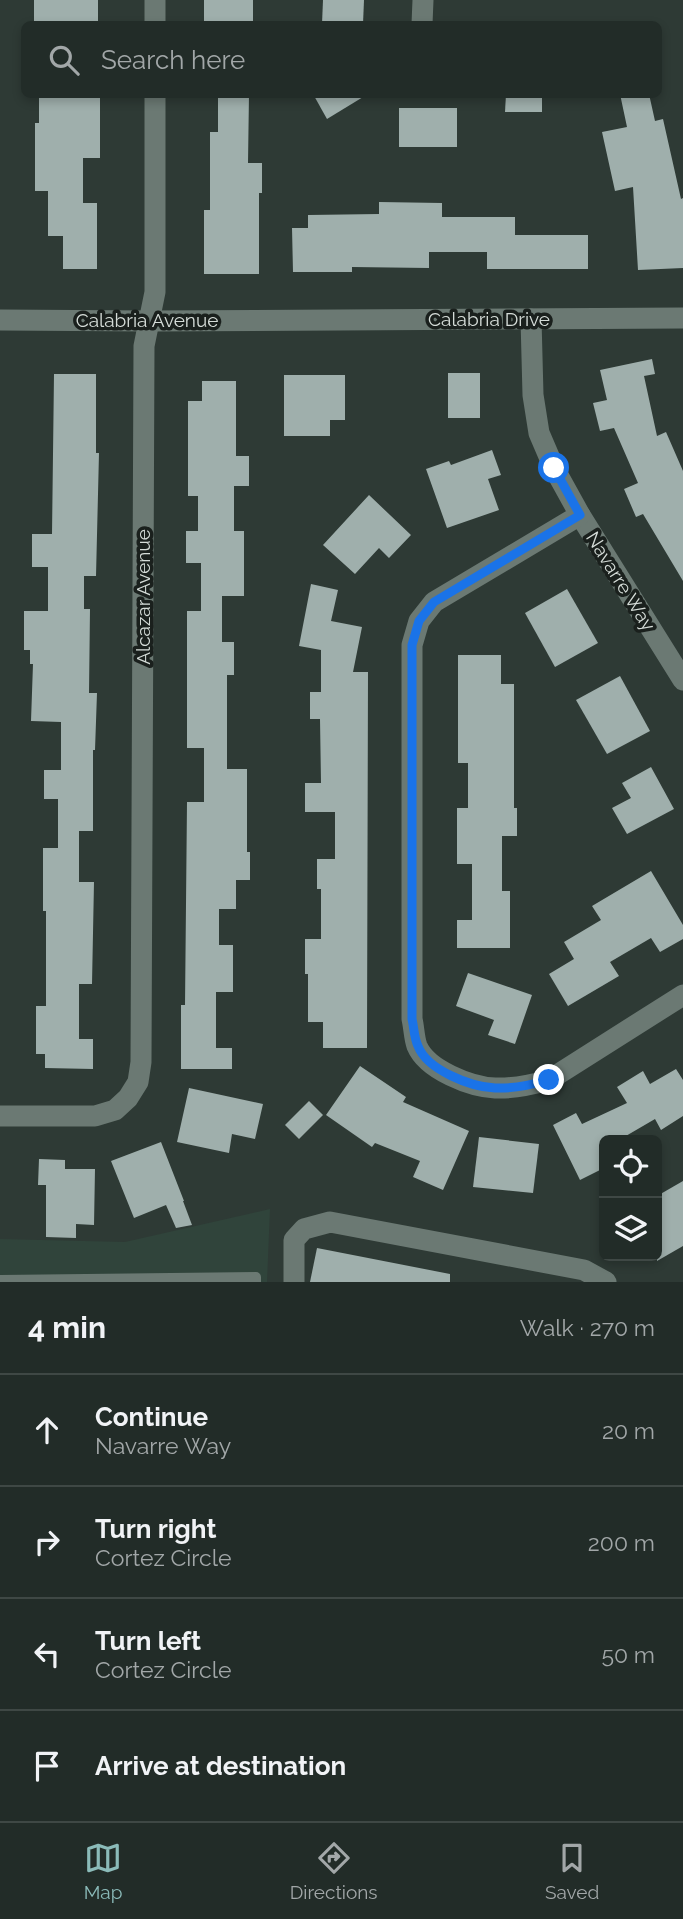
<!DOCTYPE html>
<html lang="en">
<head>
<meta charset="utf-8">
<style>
  :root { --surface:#222c28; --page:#2a3430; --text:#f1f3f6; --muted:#a2a7a8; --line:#3f4845; --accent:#8bbbb9 }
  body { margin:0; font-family:Raleway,sans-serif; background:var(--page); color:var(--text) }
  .controls { position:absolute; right:21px; bottom:21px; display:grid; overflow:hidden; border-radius:10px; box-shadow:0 4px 10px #0003 }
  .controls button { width:63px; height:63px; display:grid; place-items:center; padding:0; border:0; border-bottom:2px solid var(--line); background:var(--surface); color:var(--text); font:35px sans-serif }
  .stop { position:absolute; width:21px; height:21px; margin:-16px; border:5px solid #1a73e8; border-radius:50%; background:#fff }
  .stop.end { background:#1a73e8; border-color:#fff; box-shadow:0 2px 7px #0008 }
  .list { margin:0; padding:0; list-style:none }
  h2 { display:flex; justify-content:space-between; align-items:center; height:91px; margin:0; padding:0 28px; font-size:30px }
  h2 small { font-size:23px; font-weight:400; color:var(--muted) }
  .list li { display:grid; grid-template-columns:46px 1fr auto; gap:21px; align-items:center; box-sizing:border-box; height:112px; padding:0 28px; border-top:2px solid var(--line) }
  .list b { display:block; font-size:26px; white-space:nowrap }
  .list p { margin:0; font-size:23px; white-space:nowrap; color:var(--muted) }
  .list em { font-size:23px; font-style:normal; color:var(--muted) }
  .icon { flex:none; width:38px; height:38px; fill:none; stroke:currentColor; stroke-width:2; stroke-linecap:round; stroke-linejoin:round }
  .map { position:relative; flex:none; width:683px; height:1282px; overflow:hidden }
  .search { position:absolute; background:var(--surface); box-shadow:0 4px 10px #0003; left:21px; right:21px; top:21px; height:77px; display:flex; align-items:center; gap:18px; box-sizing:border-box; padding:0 24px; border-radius:10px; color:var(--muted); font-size:26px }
  .sheet { height:539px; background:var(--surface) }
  nav { display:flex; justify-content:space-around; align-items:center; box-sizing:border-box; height:98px; border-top:2px solid var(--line); background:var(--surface); font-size:19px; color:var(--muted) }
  nav a { display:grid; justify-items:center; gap:4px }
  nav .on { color:var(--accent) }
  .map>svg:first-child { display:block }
  .built { fill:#30443b }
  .building { fill:#9fafac }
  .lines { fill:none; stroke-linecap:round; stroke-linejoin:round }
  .lane { stroke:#6b7973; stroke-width:10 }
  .street { stroke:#6b7973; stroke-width:21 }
  .route { stroke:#1a73e8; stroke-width:9 }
  .labels { text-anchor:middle; stroke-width:7; stroke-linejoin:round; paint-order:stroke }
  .street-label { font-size:19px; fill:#d5dcd8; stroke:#1a201d }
</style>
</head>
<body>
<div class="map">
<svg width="683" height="1282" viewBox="0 0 683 1282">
  <rect width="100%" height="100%" fill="#2e3a35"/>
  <polygon class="built" points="270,1209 267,1282 0,1282 0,1239 125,1242"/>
  <g class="building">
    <rect x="34" y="0" width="64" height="24"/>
    <rect x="204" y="0" width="49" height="24"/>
    <polygon points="323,0 364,0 363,24 322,24"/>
    <polygon points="39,94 100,94 100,158 83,158 83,203 97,203 97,269 63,269 63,236 48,236 48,191 35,191 35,123 39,123"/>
    <polygon points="218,94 249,94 248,163 262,163 262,193 259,193 259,274 204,274 204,210 210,210 210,132 218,132"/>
    <polygon points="313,94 368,94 327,119"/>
    <polygon points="506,94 542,94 542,112 505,112"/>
    <polygon points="620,94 649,94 655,121 663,119 681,199 683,198 683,268 638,270 633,187 615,191 602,132 627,127"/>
    <rect x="399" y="108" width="58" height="39"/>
    <polygon points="379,202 442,203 442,217 515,217 515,235 588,235 588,269 487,269 487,252 429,252 429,268 352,267 352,272 293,272 292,228 308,228 308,215 379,214"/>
    <polygon points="652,359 655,374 644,376 657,436 666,432 683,471 683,581 643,514 636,517 624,489 638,483 614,428 600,431 593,403 607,400 600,370"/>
    <rect x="448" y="373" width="32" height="45"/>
    <polygon points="54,374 96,374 96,453 99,453 96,576 84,576 84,609 90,609 89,693 97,693 95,750 93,750 93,831 79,831 79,882 94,882 92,984 79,984 79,1039 93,1039 93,1069 45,1068 45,1054 36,1054 36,1006 46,1006 46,911 43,911 43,848 58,848 58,799 44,799 44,770 61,770 61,722 31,721 33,664 30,664 30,650 24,650 24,611 48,611 48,567 32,567 32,534 52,534"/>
    <polygon points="284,375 345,375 345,420 330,420 330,436 284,436"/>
    <polygon points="202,381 236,381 236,456 249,456 249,486 234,486 234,531 244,531 244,596 222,596 222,642 234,642 234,675 227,675 227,769 247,769 247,852 250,852 250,880 236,880 236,909 219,909 219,945 233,945 233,992 216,992 216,1048 232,1048 232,1069 181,1069 181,1005 185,1005 187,802 204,802 204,748 187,748 187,611 201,611 201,563 186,563 186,531 198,531 198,496 188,496 188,401 202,401"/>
    <polygon points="492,450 501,475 488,479 499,510 447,528 426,469 449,461 451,465"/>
    <polygon points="369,495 411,535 389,558 379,548 355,574 323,545"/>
    <polygon points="311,584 338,590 331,621 362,627 353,672 368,672 367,1048 323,1048 323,1022 308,1022 308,974 305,974 305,939 321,939 321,889 317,889 317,859 335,859 335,812 305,812 305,783 321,783 320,719 310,719 310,692 321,692 321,650 299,646"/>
    <polygon points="567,589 598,643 555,667 525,613"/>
    <polygon points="458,655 501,655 501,684 514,684 514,808 517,808 517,836 502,836 502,891 510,891 510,948 457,948 457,920 472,920 472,864 457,864 457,808 468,808 468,763 458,763"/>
    <polygon points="620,676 650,731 607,754 576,700"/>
    <polygon points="651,767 674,809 627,834 612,808 631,798 622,783"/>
    <polygon points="651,871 683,925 683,939 660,952 651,938 610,962 619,976 568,1006 549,974 574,959 564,942 601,920 592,906"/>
    <polygon points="468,973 532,995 515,1044 488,1035 494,1020 456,1006"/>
    <polygon points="360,1066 406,1097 403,1102 469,1131 443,1190 413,1177 420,1161 375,1143 372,1147 326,1115"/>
    <polygon points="676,1069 683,1080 683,1116 661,1130 655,1119 619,1140 604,1140 604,1168 580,1180 553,1125 576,1113 582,1124 627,1103 617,1087 643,1071 650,1084"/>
    <polygon points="189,1088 263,1104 255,1139 232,1134 229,1153 177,1142"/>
    <polygon points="309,1101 323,1115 299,1139 285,1125"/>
    <polygon points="479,1137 539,1144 533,1193 473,1187"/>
    <polygon points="161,1142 184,1201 183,1201 192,1225 176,1228 166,1205 134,1218 111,1161"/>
    <polygon points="39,1159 65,1160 65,1169 95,1169 94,1225 76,1224 76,1238 46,1237 46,1185 38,1185"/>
    <polygon points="683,1181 683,1246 657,1261 657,1196"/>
    <polygon points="317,1248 450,1274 450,1282 310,1282"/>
  </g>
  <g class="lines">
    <polyline class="lane" points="0,1280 256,1277 256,1282"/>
    <g class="street">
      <polyline points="155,0 155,24"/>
      <polyline points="422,24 423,0"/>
      <polyline points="531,319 533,395 539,433 554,468 580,515 683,680"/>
      <polyline points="0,320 150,321 683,318"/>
      <path d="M 580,515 L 434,602 L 419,621 L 412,645 L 412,1019 C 414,1027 414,1038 417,1046 C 427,1070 471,1087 495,1088 C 514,1089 531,1085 549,1080 L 683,995"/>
      <polyline points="0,1116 95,1116 115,1110 128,1098 138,1082 141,1062 144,346 155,292 155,94"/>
      <polyline points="294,1282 294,1240 304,1229 330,1222 584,1270 606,1282"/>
    </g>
  </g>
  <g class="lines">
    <path class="route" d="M 549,1080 C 531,1085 514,1089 495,1088 C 471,1087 427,1070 418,1046 C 414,1038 414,1027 412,1019 L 412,645 L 419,621 L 434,602 L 580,515 L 554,468"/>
  </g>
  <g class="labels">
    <g class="street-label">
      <text x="489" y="326">Calabria Drive</text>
      <text x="147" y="327">Calabria Avenue</text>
      <text transform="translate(621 581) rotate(58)" y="7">Navarre Way</text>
      <text transform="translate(143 597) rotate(-90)" y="7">Alcazar Avenue</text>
    </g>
  </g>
</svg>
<div class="controls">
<button><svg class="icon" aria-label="locate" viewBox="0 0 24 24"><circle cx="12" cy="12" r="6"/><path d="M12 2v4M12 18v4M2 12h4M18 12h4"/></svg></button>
<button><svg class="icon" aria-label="layers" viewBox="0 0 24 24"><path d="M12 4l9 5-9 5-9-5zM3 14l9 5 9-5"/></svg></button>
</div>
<div class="stop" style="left:554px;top:468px"></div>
<div class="stop end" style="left:549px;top:1080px"></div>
<div class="search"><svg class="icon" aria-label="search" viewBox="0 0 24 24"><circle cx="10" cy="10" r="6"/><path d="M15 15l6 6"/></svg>Search here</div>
</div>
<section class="sheet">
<h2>4 min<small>Walk · 270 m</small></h2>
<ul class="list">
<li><svg class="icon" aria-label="ahead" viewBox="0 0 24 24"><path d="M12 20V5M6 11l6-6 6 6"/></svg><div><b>Continue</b><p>Navarre Way</p></div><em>20 m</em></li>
<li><svg class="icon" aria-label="right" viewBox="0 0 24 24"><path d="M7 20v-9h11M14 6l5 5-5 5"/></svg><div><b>Turn right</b><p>Cortez Circle</p></div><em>200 m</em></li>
<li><svg class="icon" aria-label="left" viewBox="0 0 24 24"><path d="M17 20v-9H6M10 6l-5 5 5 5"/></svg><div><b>Turn left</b><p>Cortez Circle</p></div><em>50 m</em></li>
<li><svg class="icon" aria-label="arrive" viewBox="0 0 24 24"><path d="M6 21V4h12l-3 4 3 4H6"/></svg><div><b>Arrive at destination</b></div></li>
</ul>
</section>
<nav>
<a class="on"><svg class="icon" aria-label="map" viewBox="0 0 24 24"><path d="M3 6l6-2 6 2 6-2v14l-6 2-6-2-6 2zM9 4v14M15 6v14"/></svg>Map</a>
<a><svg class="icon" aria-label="directions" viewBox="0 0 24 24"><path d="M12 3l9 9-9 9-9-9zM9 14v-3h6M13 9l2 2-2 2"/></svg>Directions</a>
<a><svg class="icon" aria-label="saved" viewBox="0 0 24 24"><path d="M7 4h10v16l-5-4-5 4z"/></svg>Saved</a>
</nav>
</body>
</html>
